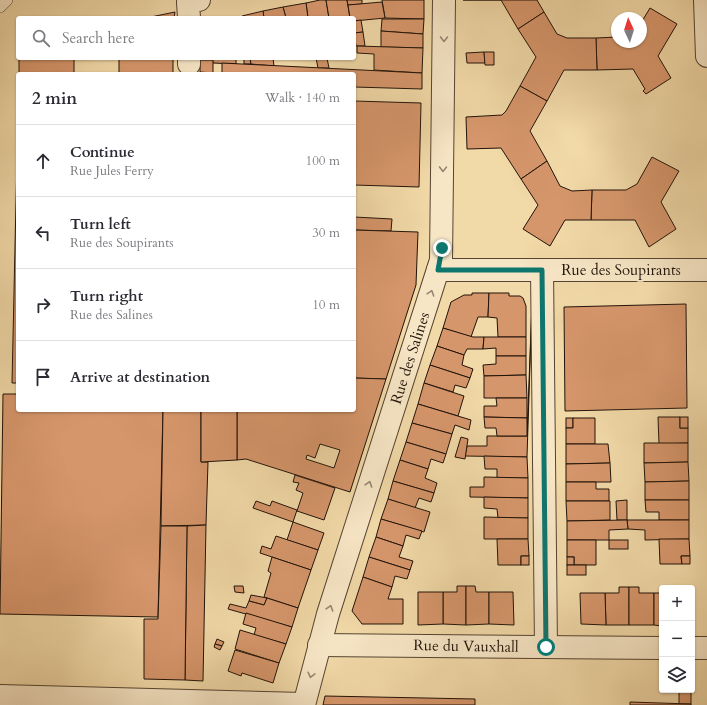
<!DOCTYPE html>
<html lang="en">
<head>
<meta charset="utf-8">
<style>
  :root { --surface:#fff; --page:#f2f2f3; --text:#2b2b33; --muted:#7c7c81; --line:#e1e1e2 }
  body { margin:0; font-family:Cardo,serif; background:var(--page); color:var(--text) }
  .controls { position:absolute; right:12px; bottom:12px; display:grid; overflow:hidden; border-radius:4px; box-shadow:0 1px 3px #0004 }
  .controls button { width:36px; height:36px; display:grid; place-items:center; padding:0; border:0; border-bottom:1px solid var(--line); background:var(--surface); color:var(--text); font:20px sans-serif }
  .compass { position:absolute; left:611px; top:12px; width:36px; height:36px; border-radius:50%; background:var(--surface); box-shadow:0 1px 3px #0004; rotate:356deg }
  .stop { position:absolute; width:12px; height:12px; margin:-9px; border:3px solid #0f766e; border-radius:50%; background:#fff }
  .stop.end { background:#0f766e; border-color:#fff; box-shadow:0 1px 4px #0008 }
  .list { margin:0; padding:0; list-style:none }
  h2 { display:flex; justify-content:space-between; align-items:center; height:52px; margin:0; padding:0 16px; font-size:17px }
  h2 small { font-size:13px; font-weight:400; color:var(--muted) }
  .list li { display:grid; grid-template-columns:26px 1fr auto; gap:12px; align-items:center; box-sizing:border-box; height:72px; padding:0 16px; border-top:1px solid var(--line) }
  .list b { display:block; font-size:15px; white-space:nowrap }
  .list p { margin:0; font-size:13px; white-space:nowrap; color:var(--muted) }
  .list em { font-size:13px; font-style:normal; color:var(--muted) }
  .icon { flex:none; width:22px; height:22px; fill:none; stroke:currentColor; stroke-width:2; stroke-linecap:round; stroke-linejoin:round }
  .map { position:relative; flex:none; width:707px; height:705px; overflow:hidden }
  .search { position:absolute; background:var(--surface); box-shadow:0 1px 3px #0004; left:16px; top:16px; width:340px; height:44px; display:flex; align-items:center; gap:10px; box-sizing:border-box; padding:0 14px; border-radius:4px; color:var(--muted); font-size:15px }
  .panel { position:absolute; background:var(--surface); box-shadow:0 1px 3px #0004; left:16px; top:72px; width:340px; height:340px; border-radius:4px }
  .map>svg:first-child { display:block }
  .building { fill:#d6966b; stroke:#211309; fill-rule:evenodd }
  .lines { fill:none; stroke-linecap:round; stroke-linejoin:round }
  .lane-casing { stroke:#554431; stroke-width:12 }
  .street-casing { stroke:#554431; stroke-width:24 }
  .lane { stroke:#f7e6c6; stroke-width:11 }
  .street { stroke:#f7e6c6; stroke-width:22 }
  .oneway { stroke:#978771 }
  .route { stroke:#0f766e; stroke-width:5 }
  .labels { text-anchor:middle; stroke-width:3.5; stroke-linejoin:round; paint-order:stroke }
  .street-label { font-size:15px; fill:#211309; stroke:#f7e6c6 }
</style>
</head>
<body>
<div class="map">
<svg width="707" height="705" viewBox="0 0 707 705">
  <rect width="100%" height="100%" fill="#f2d9a8"/>
  <filter id="stains"><feTurbulence type="fractalNoise" baseFrequency=".005" numOctaves="4"/><feColorMatrix values="0 0 0 0 .2 0 0 0 0 .09 0 0 0 0 .02 0 0 0 .5 -.17"/></filter>
  <radialGradient id="worn" r=".72"><stop offset=".6" stop-color="#630" stop-opacity="0"/><stop offset="1" stop-color="#630" stop-opacity=".3"/></radialGradient>
  <g class="building">
    <polygon points="320,0 326,0 329,18 308,18 306,3"/>
    <polygon points="326,0 347,0 350,18 329,18"/>
    <polygon points="347,0 362,0 362,4 348,5"/>
    <polygon points="382,0 424,0 424,19 385,18"/>
    <polygon points="463,0 537,0 544,12 518,29 501,0"/>
    <polygon points="382,2 385,18 354,21 354,18 350,18 348,5"/>
    <polygon points="306,3 308,18 286,18 283,7"/>
    <polygon points="283,7 286,18 264,18 263,11"/>
    <polygon points="650,8 677,24 658,56 671,78 646,94 643,91 645,89 633,69 597,70 596,38 617,37 617,42 641,42 641,23"/>
    <polygon points="263,11 264,18 242,18 242,16"/>
    <polygon points="175,12 174,18 146,18"/>
    <polygon points="544,12 557,34 567,38 596,38 597,70 564,70 547,101 520,86 536,57 518,29"/>
    <polygon points="382,19 424,19 423,34 381,31"/>
    <polygon points="361,20 363,32 354,33 354,21"/>
    <polygon points="381,31 423,34 423,48 381,47"/>
    <polygon points="363,32 365,46 356,46 354,33"/>
    <polygon points="357,46 423,48 422,73 374,70 374,54 357,53"/>
    <polygon points="484,52 485,63 467,63 466,53"/>
    <polygon points="484,52 494,52 494,65 485,65"/>
    <rect x="19" y="58" width="55" height="16"/>
    <rect x="119" y="58" width="54" height="16"/>
    <polygon points="211,58 236,58 236,64 213,63"/>
    <polygon points="244,58 250,58 251,64 244,64"/>
    <polygon points="250,58 273,58 274,66 251,64"/>
    <polygon points="316,58 327,58 329,68 318,68"/>
    <polygon points="200,60 213,60 213,73 200,72"/>
    <polygon points="222,63 422,73 422,89 354,87 354,74 222,74"/>
    <polygon points="520,86 547,101 530,131 547,161 521,179 501,148 467,149 466,117 502,115 506,111"/>
    <polygon points="354,101 421,103 419,187 354,185"/>
    <polygon points="18,116 18,383 12,383 16,202"/>
    <polygon points="652,157 679,171 661,202 676,229 649,247 635,220 591,220 592,190 626,190 637,184"/>
    <polygon points="547,161 560,186 572,191 592,190 591,220 565,220 550,246 523,229 538,205 521,179"/>
    <polygon points="354,217 392,219 391,231 354,230"/>
    <polygon points="354,230 418,232 416,285 386,379 354,378"/>
    <polygon points="472,293 489,293 488,317 478,317 471,337 443,328 451,302 464,295 472,295"/>
    <polygon points="489,293 509,293 509,296 520,296 523,298 526,306 526,337 498,337 497,318 488,317"/>
    <polygon points="532,302 527,457 465,456 467,446 487,446 487,436 527,436"/>
    <polygon points="686,304 687,408 565,411 564,307"/>
    <polygon points="443,328 473,337 484,337 483,349 467,349 464,355 437,346"/>
    <polygon points="484,337 526,337 526,356 496,356 496,348 483,349"/>
    <polygon points="437,346 464,355 462,365 473,369 470,378 430,365"/>
    <polygon points="496,356 526,356 526,375 484,376 483,365 496,364"/>
    <polygon points="430,365 470,378 466,388 455,385 453,392 424,383"/>
    <polygon points="526,375 527,398 484,398 484,376"/>
    <path d="M 354,378 L 386,379 L 350,492 L 246,459 L 237,460 L 237,410 L 354,410 ZM 320,444 L 340,450 L 334,468 L 306,459 L 307,455 L 315,458 Z"/>
    <polygon points="424,383 464,396 458,416 418,404"/>
    <polygon points="3,394 18,394 18,410 163,410 158,617 0,614"/>
    <polygon points="496,398 527,398 527,418 484,417 484,406 497,406"/>
    <polygon points="418,404 471,420 469,430 455,425 452,434 412,423"/>
    <polygon points="163,410 201,410 201,462 208,462 206,525 161,526"/>
    <polygon points="201,410 237,410 237,460 201,462"/>
    <polygon points="484,417 527,418 527,436 497,436 496,428 485,428"/>
    <polygon points="658,417 680,417 680,428 688,428 688,443 659,444"/>
    <rect x="680" y="417" width="8" height="11"/>
    <rect x="566" y="418" width="7" height="10"/>
    <polygon points="573,418 595,418 595,444 566,444 566,428 573,428"/>
    <polygon points="412,423 452,434 446,454 406,442"/>
    <polygon points="461,437 468,439 465,459 455,457"/>
    <polygon points="406,442 446,454 443,463 431,459 428,469 400,460"/>
    <polygon points="644,443 688,443 688,462 644,463"/>
    <polygon points="566,444 608,444 610,463 566,464"/>
    <polygon points="484,456 527,457 528,478 497,478 497,469 485,469"/>
    <polygon points="400,460 428,469 425,478 437,483 434,493 393,481"/>
    <polygon points="688,462 689,481 645,482 644,463"/>
    <polygon points="610,463 611,482 566,482 566,464"/>
    <polygon points="295,475 335,488 324,520 297,511 303,493 296,490 299,483 293,482"/>
    <polygon points="484,477 528,478 528,498 470,497 470,487 484,487"/>
    <polygon points="393,481 434,493 431,502 419,498 415,508 388,499"/>
    <polygon points="689,481 689,500 645,500 645,482"/>
    <polygon points="566,482 596,482 596,489 609,489 609,501 566,501"/>
    <polygon points="484,497 528,498 528,518 498,518 497,509 484,508"/>
    <polygon points="388,499 430,512 424,532 381,519"/>
    <polygon points="627,500 627,520 617,520 616,501"/>
    <polygon points="645,500 689,500 689,520 659,520 659,512 646,512"/>
    <polygon points="256,501 270,506 272,501 297,510 293,522 253,508"/>
    <polygon points="566,501 610,501 610,520 567,521"/>
    <polygon points="484,517 528,518 528,539 484,539"/>
    <polygon points="381,519 422,531 419,539 406,535 403,546 376,537"/>
    <polygon points="627,520 689,520 689,539 645,540 645,530 628,529"/>
    <polygon points="627,520 628,529 609,530 609,540 567,540 567,521"/>
    <polygon points="293,522 324,533 318,550 287,540"/>
    <polygon points="206,525 203,681 185,680 187,526"/>
    <polygon points="161,526 187,526 185,680 144,679 144,619 158,619"/>
    <polygon points="276,536 318,550 311,570 260,553 262,546 271,549"/>
    <polygon points="376,537 403,546 399,557 413,561 410,570 369,557"/>
    <polygon points="497,539 528,539 529,556 521,556 521,565 498,565"/>
    <polygon points="659,539 689,539 690,556 681,556 682,564 660,564"/>
    <polygon points="567,540 596,540 596,565 574,565 574,557 567,557"/>
    <rect x="609" y="540" width="19" height="9"/>
    <rect x="521" y="556" width="8" height="9"/>
    <polygon points="681,556 690,556 690,564 682,564"/>
    <polygon points="272,557 311,570 298,608 264,597 271,573 268,571"/>
    <polygon points="369,557 410,570 407,579 395,576 392,587 363,577"/>
    <rect x="567" y="557" width="7" height="8"/>
    <rect x="567" y="565" width="19" height="10"/>
    <polygon points="363,577 392,587 388,599 403,599 403,624 362,624 352,611"/>
    <polygon points="234,586 243,586 244,593 235,592"/>
    <polygon points="457,586 466,586 466,625 443,624 443,592 457,592"/>
    <polygon points="466,586 475,586 476,592 489,592 489,624 466,625"/>
    <polygon points="619,587 629,587 629,625 606,625 605,593 619,593"/>
    <polygon points="629,587 639,587 639,593 654,593 654,625 629,625"/>
    <polygon points="418,592 443,592 443,624 418,625"/>
    <polygon points="489,592 513,592 514,625 489,624"/>
    <polygon points="580,593 605,593 606,625 581,624"/>
    <polygon points="654,593 662,593 662,626 654,625"/>
    <polygon points="251,595 267,598 264,605 249,601"/>
    <polygon points="267,598 298,608 292,627 228,609 230,604 246,608 249,601 264,605"/>
    <polygon points="246,613 292,627 286,644 254,635 256,628 243,624"/>
    <polygon points="240,630 286,644 279,663 235,649"/>
    <polygon points="217,639 224,642 222,646 215,644"/>
    <polygon points="215,644 222,646 220,650 214,647"/>
    <polygon points="235,650 279,663 273,683 242,673 241,676 228,671"/>
    <rect x="679" y="690" width="12" height="14"/>
    <polygon points="325,696 475,699 475,705 323,705"/>
    <polygon points="630,702 691,704 691,705 630,705"/>
  </g>
  <g class="lines">
    <defs>
      <polyline id="lane" points="0,7 7,0"/>
      <g id="street">
        <polyline points="705,0 707,56"/>
        <polyline points="189,18 188,2 199,0"/>
        <polyline points="189,58 189,64"/>
        <polyline points="438,270 707,270"/>
        <polyline points="542,270 546,647"/>
        <polyline points="319,645 662,648"/>
        <polyline points="692,648 707,648"/>
        <polyline points="0,696 304,704"/>
        <polyline points="304,705 328,614 441,260 444,0"/>
      </g>
    </defs>
    <use href="#lane" class="lane-casing"/>
    <use href="#street" class="street-casing"/>
    <use href="#lane" class="lane"/>
    <use href="#street" class="street"/>
  </g>
  <defs><path id="oneway-chevron" d="M-2-3.5L2.5 0L-2 3.5" fill="none" stroke-width="1.6" stroke-linecap="round" stroke-linejoin="round"/></defs>
  <g class="oneway">
    <use href="#oneway-chevron" transform="translate(444 39) rotate(91)"/>
    <use href="#oneway-chevron" transform="translate(443 169) rotate(91)"/>
    <use href="#oneway-chevron" transform="translate(431 293) rotate(-72)"/>
    <use href="#oneway-chevron" transform="translate(369 484) rotate(-72)"/>
    <use href="#oneway-chevron" transform="translate(330 608) rotate(-72)"/>
    <use href="#oneway-chevron" transform="translate(311 675) rotate(104)"/>
  </g>
  <g class="lines">
    <polyline class="route" points="442,248 438,270 542,270 546,647"/>
  </g>
  <g class="labels">
    <g class="street-label">
      <text x="621" y="275">Rue des Soupirants</text>
      <text transform="translate(410 358) rotate(-72)" y="5">Rue des Salines</text>
      <text transform="translate(466 646) rotate(1)" y="5">Rue du Vauxhall</text>
    </g>
  </g>
  <rect width="100%" height="100%" filter="url(#stains)"/>
  <rect width="100%" height="100%" fill="url(#worn)"/>
</svg>
<div class="controls">
<button>+</button>
<button>−</button>
<button><svg class="icon" aria-label="layers" viewBox="0 0 24 24"><path d="M12 4l9 5-9 5-9-5zM3 14l9 5 9-5"/></svg></button>
</div>
<svg class="compass" viewBox="-18 -18 36 36"><path d="M0-13l5 13h-10z" fill="#e53935"/><path d="M0 13l5-13h-10z" fill="#7c7c81"/></svg>
<div class="stop" style="left:546px;top:647px"></div>
<div class="stop end" style="left:442px;top:248px"></div>
<div class="search"><svg class="icon" aria-label="search" viewBox="0 0 24 24"><circle cx="10" cy="10" r="6"/><path d="M15 15l6 6"/></svg>Search here</div>
<section class="panel">
<h2>2 min<small>Walk · 140 m</small></h2>
<ul class="list">
<li><svg class="icon" aria-label="ahead" viewBox="0 0 24 24"><path d="M12 20V5M6 11l6-6 6 6"/></svg><div><b>Continue</b><p>Rue Jules Ferry</p></div><em>100 m</em></li>
<li><svg class="icon" aria-label="left" viewBox="0 0 24 24"><path d="M17 20v-9H6M10 6l-5 5 5 5"/></svg><div><b>Turn left</b><p>Rue des Soupirants</p></div><em>30 m</em></li>
<li><svg class="icon" aria-label="right" viewBox="0 0 24 24"><path d="M7 20v-9h11M14 6l5 5-5 5"/></svg><div><b>Turn right</b><p>Rue des Salines</p></div><em>10 m</em></li>
<li><svg class="icon" aria-label="arrive" viewBox="0 0 24 24"><path d="M6 21V4h12l-3 4 3 4H6"/></svg><div><b>Arrive at destination</b></div></li>
</ul>
</section>
</div>
</body>
</html>
